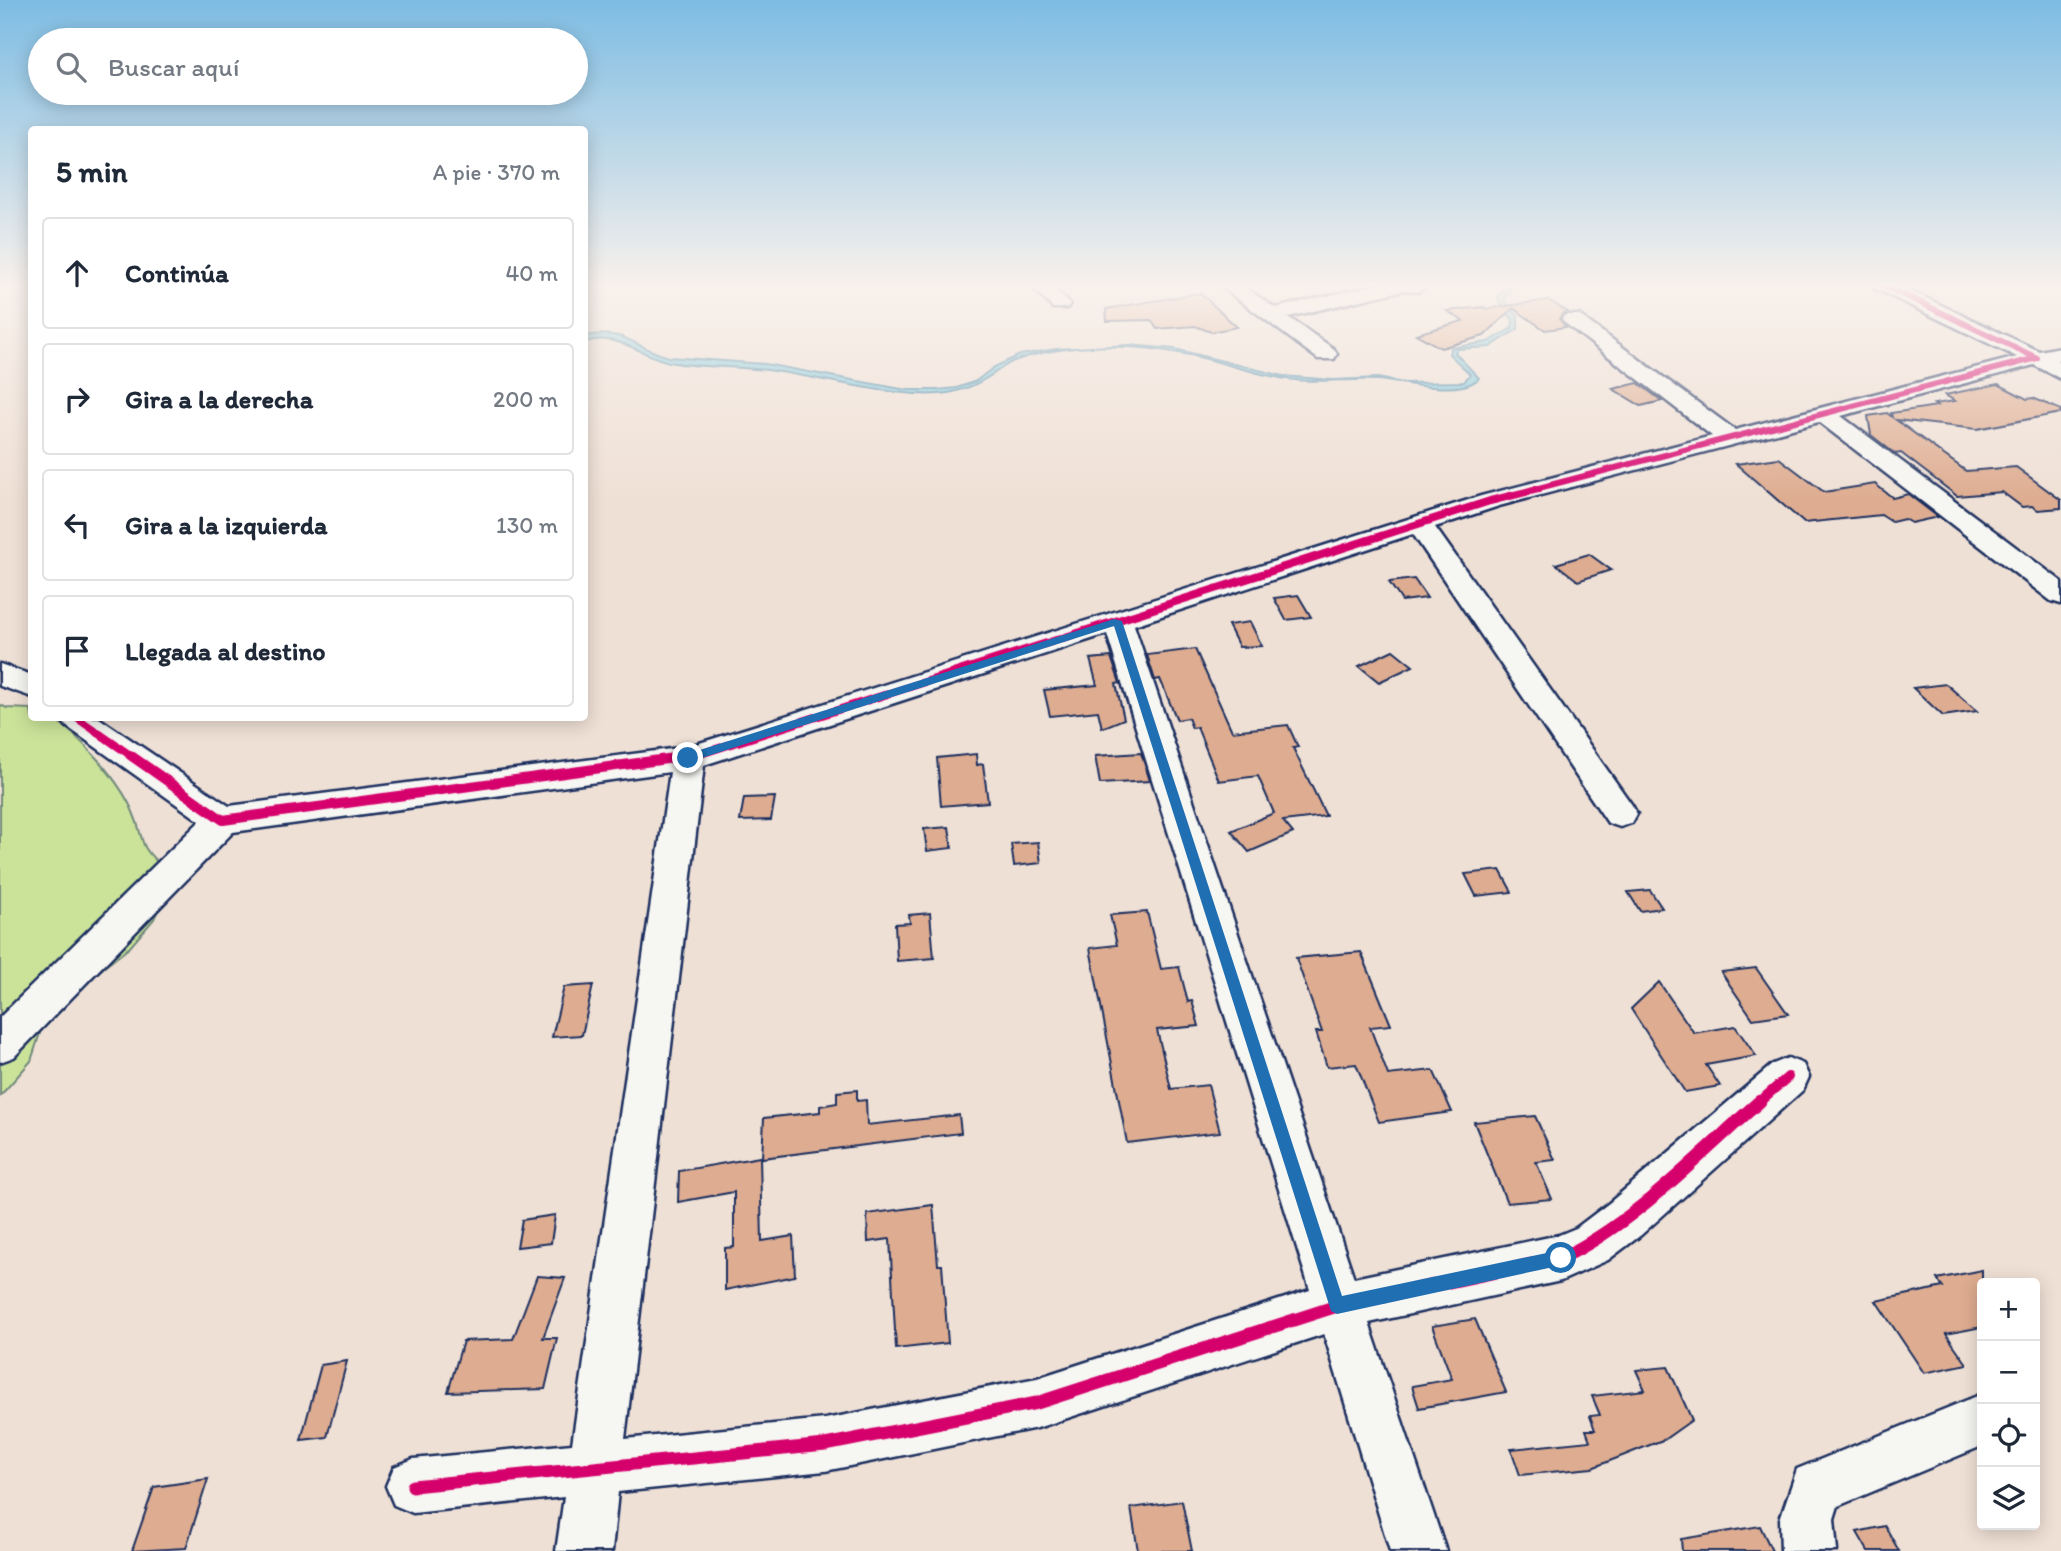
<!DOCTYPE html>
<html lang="es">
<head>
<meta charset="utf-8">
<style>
  :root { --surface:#fff; --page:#f2f2f3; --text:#1f2937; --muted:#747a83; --line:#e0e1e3 }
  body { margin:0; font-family:Itim,sans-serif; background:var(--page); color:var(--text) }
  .controls { position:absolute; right:21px; bottom:21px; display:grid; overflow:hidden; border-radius:7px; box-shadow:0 4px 18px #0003 }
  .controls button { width:63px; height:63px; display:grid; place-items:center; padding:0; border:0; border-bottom:2px solid var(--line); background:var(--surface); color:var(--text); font:35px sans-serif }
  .stop { position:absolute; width:21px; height:21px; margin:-16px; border:5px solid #1f6fb2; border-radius:50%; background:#fff }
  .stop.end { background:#1f6fb2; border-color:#fff; box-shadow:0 2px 7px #0008 }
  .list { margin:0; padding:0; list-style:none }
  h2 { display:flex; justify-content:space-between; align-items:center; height:91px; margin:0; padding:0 28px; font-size:30px }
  h2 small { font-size:23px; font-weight:400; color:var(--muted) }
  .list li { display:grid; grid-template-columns:46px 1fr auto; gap:21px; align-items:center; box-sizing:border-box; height:112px; margin:0 14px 14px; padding:0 14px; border:2px solid var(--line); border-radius:7px }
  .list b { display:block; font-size:26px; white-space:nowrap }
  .list em { font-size:23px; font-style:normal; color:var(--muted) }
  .icon { flex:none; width:38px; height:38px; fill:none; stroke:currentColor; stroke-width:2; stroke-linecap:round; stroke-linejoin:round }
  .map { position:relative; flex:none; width:2061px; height:1551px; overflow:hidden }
  .search { position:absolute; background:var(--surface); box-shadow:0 4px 18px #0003; left:28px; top:28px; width:560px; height:77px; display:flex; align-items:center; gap:18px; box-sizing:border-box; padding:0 24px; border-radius:38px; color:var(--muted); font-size:26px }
  .panel { position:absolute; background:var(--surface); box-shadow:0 4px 18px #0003; left:28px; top:126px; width:560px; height:595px; border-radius:7px }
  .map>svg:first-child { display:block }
  .green { fill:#cae399; stroke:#72897c; stroke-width:2 }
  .water { fill:#7cc8dc; stroke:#558baa; stroke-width:2 }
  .building { fill:#deac90; stroke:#1b2f5e; stroke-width:2 }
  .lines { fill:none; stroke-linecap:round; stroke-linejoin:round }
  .minor-casing { stroke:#1b2f5e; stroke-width:5 }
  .minor { fill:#f6f6f2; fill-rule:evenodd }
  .cycleway-far3-casing { stroke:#f6f6f2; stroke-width:9 }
  .cycleway-far2-casing { stroke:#f6f6f2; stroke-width:11 }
  .cycleway-far1-casing { stroke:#f6f6f2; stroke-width:14 }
  .cycleway-casing { stroke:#f6f6f2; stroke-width:18 }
  .cycleway-far3 { stroke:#d6006c; stroke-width:6 }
  .cycleway-far2 { stroke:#d6006c; stroke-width:8 }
  .cycleway-far1 { stroke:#d6006c; stroke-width:10 }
  .cycleway { stroke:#d6006c; stroke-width:13 }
  .route { fill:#1f6fb2 }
</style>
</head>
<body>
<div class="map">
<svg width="2061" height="1551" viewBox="0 0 2061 1551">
  <rect width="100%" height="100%" fill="#efe0d5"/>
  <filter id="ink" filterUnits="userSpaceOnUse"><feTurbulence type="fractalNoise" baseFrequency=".0143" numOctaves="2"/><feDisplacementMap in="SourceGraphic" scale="14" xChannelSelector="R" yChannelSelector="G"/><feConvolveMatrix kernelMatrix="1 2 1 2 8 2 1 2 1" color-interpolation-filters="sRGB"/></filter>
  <g filter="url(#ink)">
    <path class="green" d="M 0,705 L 7,708 L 31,709 L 32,718 L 53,718 C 81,737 120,781 133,812 C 146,842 136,844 164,868 L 167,890 L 154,919 L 130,947 L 97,973 L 59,997 L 41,1030 L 31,1061 L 0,1096 Z"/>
    <path class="water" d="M 1508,284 L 1514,284 L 1504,300 L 1518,316 L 1518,329 L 1490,347 L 1457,349 L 1455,353 L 1479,378 C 1462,397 1400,382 1377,380 C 1347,378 1317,384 1287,379 C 1254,374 1222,362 1190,355 C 1135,344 1070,342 1017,360 C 1007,363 999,370 990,376 C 966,392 943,396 915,394 C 868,391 821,378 774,371 C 741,366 707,368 674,363 C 642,358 619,331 585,342 L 585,336 C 628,328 634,348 669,357 L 765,364 L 907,390 L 937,390 L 957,388 L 976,381 L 994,367 L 1020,355 L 1056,349 L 1129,345 L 1175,349 L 1283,376 L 1333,380 L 1378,378 L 1403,383 L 1464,382 L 1470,374 L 1449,354 L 1451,348 L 1488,342 L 1512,328 L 1513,320 L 1499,302 L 1498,297 Z"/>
    <g class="building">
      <polygon points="1200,293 1237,327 1211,332 1195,326 1157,329 1151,320 1107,321 1106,309"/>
      <polygon points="1548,300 1568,312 1563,313 1559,319 1566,327 1545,330 1513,308 1484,336 1441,348 1416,334 1463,321 1447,311 1484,307 1487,309"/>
      <polygon points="1638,383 1662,401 1641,406 1613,389"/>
      <polygon points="1998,384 2027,399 2033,398 2061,410 2061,413 1977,429 1896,420 1966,471 2016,467 2061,500 2061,508 2038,510 2032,506 2022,507 2002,492 1957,496 1901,453 1895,454 1871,435 1868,416 1887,413 1892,417 1891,413 1937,406 1934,404 1955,401 1945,395"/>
      <polygon points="1779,458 1824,492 1875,484 1893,498 1908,494 1938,517 1911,523 1904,519 1892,522 1881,515 1804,523 1736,464"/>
      <polygon points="1589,554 1611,570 1578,581 1556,564"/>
      <polygon points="1414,579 1427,598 1402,601 1389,582"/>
      <polygon points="1298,595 1311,617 1286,620 1274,598"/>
      <polygon points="1250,622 1262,646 1239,647 1228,625"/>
      <polygon points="1195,649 1232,731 1288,725 1298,747 1293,748 1326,816 1283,821 1293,833 1249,852 1231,831 1274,813 1258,776 1219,781 1197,727 1192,728 1188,718 1177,720 1160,679 1155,680 1147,655"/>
      <polygon points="1393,650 1413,666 1379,682 1359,666"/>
      <polygon points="1111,657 1120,683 1116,684 1124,719 1102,728 1098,711 1050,716 1044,690 1097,685 1090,659"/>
      <polygon points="1946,684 1977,711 1943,716 1913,688"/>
      <polygon points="1141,753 1150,781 1100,784 1095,756"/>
      <polygon points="976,754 977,765 983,764 988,802 941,806 937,758"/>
      <polygon points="775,797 771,820 740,821 744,798"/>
      <polygon points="949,827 952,848 927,851 924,829"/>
      <polygon points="1038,842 1041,863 1014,866 1011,844"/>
      <polygon points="1500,870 1512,892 1476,896 1465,874"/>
      <polygon points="1650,890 1662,908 1640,911 1628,892"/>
      <polygon points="1147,912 1161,969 1179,967 1188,1002 1192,1001 1199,1026 1157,1030 1171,1089 1208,1085 1220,1132 1127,1143 1090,948 1117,945 1110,915"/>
      <polygon points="930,913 934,958 897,961 895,924 910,923 909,915"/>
      <polygon points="1361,952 1391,1025 1370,1027 1388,1075 1433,1070 1452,1112 1379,1122 1356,1064 1327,1067 1316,1032 1322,1032 1296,958"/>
      <polygon points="1756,968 1788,1014 1753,1019 1721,972"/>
      <polygon points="1659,982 1694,1033 1735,1026 1756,1056 1706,1065 1720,1086 1685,1092 1631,1009"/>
      <polygon points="593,985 582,1035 552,1037 564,987"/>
      <polygon points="857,1090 857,1101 866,1100 867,1125 959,1115 961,1133 762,1158 764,1118 820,1112 820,1106 837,1103 837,1092"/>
      <polygon points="1535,1116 1555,1160 1536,1162 1552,1199 1507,1203 1474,1122"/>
      <polygon points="760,1157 762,1241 793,1236 795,1276 725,1290 725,1248 734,1247 734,1192 678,1202 679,1171"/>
      <polygon points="933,1205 938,1265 942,1265 948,1343 896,1349 890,1239 868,1242 867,1214"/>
      <polygon points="555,1215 551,1243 517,1247 522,1220"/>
      <polygon points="1982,1270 1982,1327 1946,1334 1967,1364 1924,1373 1876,1301 1943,1287 1937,1279"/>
      <polygon points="537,1276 565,1278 543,1338 557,1338 545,1389 448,1392 463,1341 513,1339"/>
      <polygon points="1475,1319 1506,1392 1419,1408 1412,1386 1452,1379 1432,1326"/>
      <polygon points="347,1361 327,1437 301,1440 321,1365"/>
      <polygon points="1668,1367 1692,1420 1665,1439 1592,1468 1520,1475 1511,1449 1590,1441 1586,1430 1595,1430 1590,1416 1600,1415 1592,1396 1645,1390 1636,1370"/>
      <polygon points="208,1479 186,1548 132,1551 154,1487"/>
      <polygon points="1182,1501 1192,1551 1138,1551 1131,1508"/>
      <polygon points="1760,1526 1772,1551 1682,1551 1681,1539"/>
      <polygon points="1885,1526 1899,1551 1868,1551 1857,1532"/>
    </g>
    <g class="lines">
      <defs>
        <g id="minor">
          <polygon points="1029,284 1050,284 1070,304 1067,308 1053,308"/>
          <polygon points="1218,284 1240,284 1275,308 1380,284 1428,286 1418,292 1405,290 1288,317 1334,349 1337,354 1334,359 1318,359"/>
          <path d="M 1871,284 L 1896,284 L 2039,351 L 2061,347 L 2061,359 L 2057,360 L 2061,363 L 2061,379 L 2034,365 L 1841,416 L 2061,581 L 2061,604 L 2051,601 L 1819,422 L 1499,506 L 1435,527 L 1632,805 L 1637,814 L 1632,823 L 1620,827 L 1608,823 L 1413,534 L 1134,625 L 1354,1278 L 1559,1235 L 1576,1228 L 1609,1203 L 1773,1064 L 1788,1058 L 1803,1064 L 1809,1077 L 1803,1090 L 1641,1235 L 1608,1260 L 1561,1281 L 1369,1323 L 1446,1551 L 1390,1551 L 1324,1334 L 1037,1428 L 825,1471 L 618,1492 L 612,1551 L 556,1551 L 564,1497 L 413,1513 L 394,1505 L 386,1486 L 394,1467 L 413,1459 L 572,1444 L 670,772 L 233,832 L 14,1057 L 0,1062 L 0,1017 L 200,821 L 66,726 L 61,718 L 99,718 L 229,806 L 687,747 L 1481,496 L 1712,436 L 1565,323 L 1562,319 L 1565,315 L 1579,315 L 1735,430 L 2017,357 L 1874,288 ZM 1107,634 L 1310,1290 L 1037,1378 L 825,1419 L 625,1439 L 704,765 Z"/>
          <polygon points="0,664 32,675 32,697 0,686"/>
          <polygon points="1982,1394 1982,1446 1838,1506 1834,1519 1837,1551 1781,1551 1780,1519 1797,1469"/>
        </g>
      </defs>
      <use href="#minor" class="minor-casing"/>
      <use href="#minor" class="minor"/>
      <defs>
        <polyline id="cycleway-far3" points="1531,490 2037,358 1881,284"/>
        <g id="cycleway-far2">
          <polyline points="77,718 133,757"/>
          <polyline points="691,757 1490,501 1538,489"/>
        </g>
        <g id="cycleway-far1">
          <polyline points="130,755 223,820 696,755"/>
          <polyline points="1758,1103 1788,1077"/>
        </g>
        <path id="cycleway" d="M 413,1486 L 825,1445 L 1037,1403 L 1337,1306 L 1561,1258 C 1631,1226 1701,1153 1760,1101"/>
      </defs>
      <use href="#cycleway-far3" class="cycleway-far3-casing"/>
      <use href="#cycleway-far2" class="cycleway-far2-casing"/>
      <use href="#cycleway-far1" class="cycleway-far1-casing"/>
      <use href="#cycleway" class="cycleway-casing"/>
      <use href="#cycleway-far3" class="cycleway-far3"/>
      <use href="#cycleway-far2" class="cycleway-far2"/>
      <use href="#cycleway-far1" class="cycleway-far1"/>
      <use href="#cycleway" class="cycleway"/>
    </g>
  </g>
  <linearGradient id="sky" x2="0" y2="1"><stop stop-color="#7dbce3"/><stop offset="0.57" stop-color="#f8f1ec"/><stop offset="1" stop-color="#f8f1ec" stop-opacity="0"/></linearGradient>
  <rect width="2061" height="501" fill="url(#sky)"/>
  <polygon class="route" points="1114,619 1122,621 1342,1296 1561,1250 1567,1253 1569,1258 1567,1264 1337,1314 1331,1311 1114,626 692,761 688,762 683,758 684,755"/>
</svg>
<div class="controls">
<button>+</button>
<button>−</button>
<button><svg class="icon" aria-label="locate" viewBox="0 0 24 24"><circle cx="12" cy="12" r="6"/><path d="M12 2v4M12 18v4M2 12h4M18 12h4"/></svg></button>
<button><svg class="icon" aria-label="layers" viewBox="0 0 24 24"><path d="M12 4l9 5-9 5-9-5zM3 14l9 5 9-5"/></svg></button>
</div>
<div class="stop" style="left:1561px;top:1258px"></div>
<div class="stop end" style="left:688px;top:758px"></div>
<div class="search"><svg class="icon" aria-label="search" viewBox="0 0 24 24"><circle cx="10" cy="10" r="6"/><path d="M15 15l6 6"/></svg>Buscar aquí</div>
<section class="panel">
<h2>5 min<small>A pie · 370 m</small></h2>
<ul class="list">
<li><svg class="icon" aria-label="ahead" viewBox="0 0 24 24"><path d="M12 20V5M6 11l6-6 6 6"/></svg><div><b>Continúa</b></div><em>40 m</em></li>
<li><svg class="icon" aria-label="right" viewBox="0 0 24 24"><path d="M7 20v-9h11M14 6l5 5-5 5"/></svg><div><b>Gira a la derecha</b></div><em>200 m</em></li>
<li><svg class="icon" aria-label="left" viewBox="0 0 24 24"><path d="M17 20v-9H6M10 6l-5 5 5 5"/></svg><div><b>Gira a la izquierda</b></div><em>130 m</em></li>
<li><svg class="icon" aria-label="arrive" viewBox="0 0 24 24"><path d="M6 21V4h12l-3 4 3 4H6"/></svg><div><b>Llegada al destino</b></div></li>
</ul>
</section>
</div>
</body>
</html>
